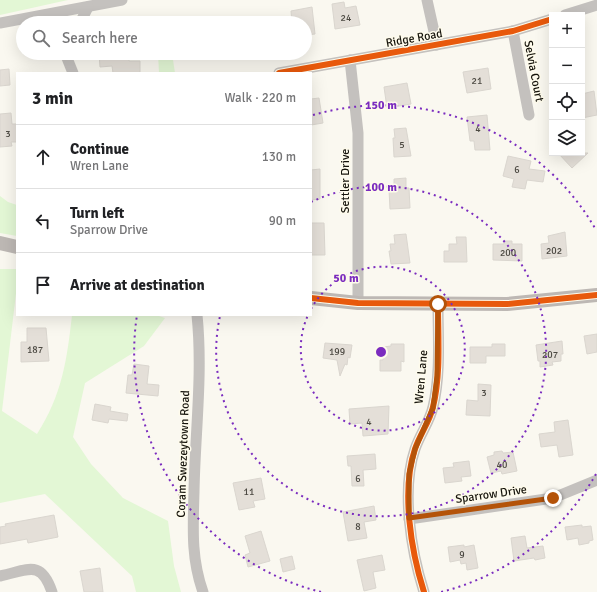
<!DOCTYPE html>
<html lang="en">
<head>
<meta charset="utf-8">
<style>
  :root { --surface:#fff; --page:#f2f2f2; --text:#202124; --muted:#757577; --line:#e0e0e0 }
  body { margin:0; font-family:Signika,sans-serif; background:var(--page); color:var(--text) }
  .controls { position:absolute; right:12px; top:12px; display:grid; overflow:hidden; border-radius:0px; box-shadow:0 4px 16px #0002 }
  .controls button { width:36px; height:36px; display:grid; place-items:center; padding:0; border:0; border-bottom:1px solid var(--line); background:var(--surface); color:var(--text); font:20px sans-serif }
  .stop { position:absolute; width:12px; height:12px; margin:-9px; border:3px solid #b45309; border-radius:50%; background:#fff }
  .stop.end { background:#b45309; border-color:#fff; box-shadow:0 1px 4px #0008 }
  .list { margin:0; padding:0; list-style:none }
  h2 { display:flex; justify-content:space-between; align-items:center; height:52px; margin:0; padding:0 16px; font-size:17px }
  h2 small { font-size:13px; font-weight:400; color:var(--muted) }
  .list li { display:grid; grid-template-columns:26px 1fr auto; gap:12px; align-items:center; box-sizing:border-box; height:64px; padding:0 16px; border-top:1px solid var(--line) }
  .list b { display:block; font-size:15px; white-space:nowrap }
  .list p { margin:0; font-size:13px; white-space:nowrap; color:var(--muted) }
  .list em { font-size:13px; font-style:normal; color:var(--muted) }
  .icon { flex:none; width:22px; height:22px; fill:none; stroke:currentColor; stroke-width:2; stroke-linecap:round; stroke-linejoin:round }
  .map { position:relative; flex:none; width:597px; height:592px; overflow:hidden }
  .search { position:absolute; background:var(--surface); box-shadow:0 4px 16px #0002; left:16px; top:16px; width:296px; height:44px; display:flex; align-items:center; gap:10px; box-sizing:border-box; padding:0 14px; border-radius:22px; color:var(--muted); font-size:15px }
  .panel { position:absolute; background:var(--surface); box-shadow:0 4px 16px #0002; left:16px; top:72px; width:296px; height:244px; border-radius:0px }
  .map>svg:first-child { display:block }
  .green { fill:#e3f7d5 }
  .building { fill:#e4dfd8; stroke:#dad6cf }
  .lines { fill:none; stroke-linecap:round; stroke-linejoin:round }
  .minor { stroke:#c4c1be; stroke-width:11 }
  .major { stroke:#bdb8b4; stroke-width:14 }
  .cycleway-casing { stroke:#fefbec; stroke-width:8 }
  .cycleway { stroke:#e8590c; stroke-width:6 }
  .route { stroke:#b45309; stroke-width:5 }
  .ring { fill:none; stroke:#7b2cbf; stroke-width:2; stroke-dasharray:2 4 }
  .labels { text-anchor:middle; stroke-width:3; stroke-linejoin:round; paint-order:stroke }
  .number-label { font-size:10px; fill:#4c4942 }
  .street-label { font-size:12px; fill:#15130b; stroke:#fefbec }
  .centre { fill:#7b2cbf; stroke:#fefbec; stroke-width:2 }
  .ring-label { font-size:12px; text-anchor:middle; font-weight:bold; fill:#7b2cbf; stroke:#fefbec; stroke-width:3; stroke-linejoin:round; paint-order:stroke }
</style>
</head>
<body>
<div class="map">
<svg width="597" height="592" viewBox="0 0 597 592">
  <rect width="100%" height="100%" fill="#faf8f0"/>
  <g class="green">
    <polygon points="0,0 68,0 0,15"/>
    <polygon points="158,53 172,53 175,73 159,73"/>
    <polygon points="0,196 8,202 17,205 17,236 0,233"/>
    <path d="M 0,269 L 17,269 L 17,285 L 2,411 L 37,434 C 62,395 67,360 72,315 L 156,315 L 165,318 L 144,346 L 85,383 L 73,437 L 91,464 L 123,498 L 168,521 L 174,566 L 181,592 L 136,592 L 132,576 L 45,494 L 0,503 Z"/>
  </g>
  <g class="building">
    <polygon points="344,2 345,8 356,6 360,25 335,29 332,4"/>
    <polygon points="312,7 315,34 305,35 305,23 292,23 291,11"/>
    <polygon points="99,53 129,53 129,61 140,61 140,73 113,73 112,66 100,67"/>
    <polygon points="488,68 491,89 467,93 463,72"/>
    <polygon points="9,69 10,85 0,86 0,70"/>
    <polygon points="407,83 411,104 387,108 384,87"/>
    <polygon points="594,91 597,115 582,118 582,94"/>
    <polygon points="319,98 323,123 311,125 311,99"/>
    <polygon points="11,113 12,124 17,124 17,142 11,142 12,146 0,147 0,114"/>
    <polygon points="487,115 490,150 475,150 474,141 470,141 467,117"/>
    <polygon points="406,128 411,156 394,157 393,138 395,138 394,129"/>
    <polygon points="558,153 588,153 572,168"/>
    <polygon points="508,156 531,161 529,169 545,171 543,182 527,180 525,189 512,187 514,179 503,176"/>
    <polygon points="320,169 320,199 311,200 311,170"/>
    <polygon points="406,178 406,188 409,188 410,208 390,209 389,189 394,189 394,179"/>
    <polygon points="311,223 324,223 325,255 311,255"/>
    <polygon points="565,232 567,256 542,259 541,244 549,243 548,236"/>
    <polygon points="406,234 410,263 391,264 389,251 391,251 390,244 395,244 394,235"/>
    <polygon points="456,237 466,237 467,262 444,262 444,251 449,251 449,244 457,244"/>
    <polygon points="504,241 512,241 512,244 522,244 522,261 493,260 493,244 504,244"/>
    <polygon points="27,328 46,328 49,361 21,362 21,342 27,342"/>
    <polygon points="597,334 597,352 587,354 584,336"/>
    <polygon points="562,341 563,354 561,354 561,361 552,362 553,365 540,367 540,361 538,361 536,345"/>
    <polygon points="325,343 352,345 350,358 348,357 347,365 345,364 340,376 337,360 323,358"/>
    <polygon points="391,344 404,344 404,362 401,361 401,371 380,371 380,360 383,360 383,347 391,346"/>
    <polygon points="492,344 505,344 505,356 486,356 486,363 470,363 470,347 492,347"/>
    <polygon points="134,364 149,366 147,384 159,385 158,396 126,393 128,375 132,375"/>
    <polygon points="478,384 491,385 490,416 466,415 467,400 478,401"/>
    <polygon points="95,404 111,407 110,411 128,414 127,421 109,419 108,423 92,420"/>
    <polygon points="389,406 388,434 363,436 362,423 350,424 349,409"/>
    <polygon points="568,420 573,455 559,457 557,445 541,447 539,434 555,432 554,422"/>
    <polygon points="502,451 503,453 513,452 517,471 502,474 501,471 491,473 487,457 494,455 494,452"/>
    <polygon points="375,454 376,469 363,470 364,486 352,486 351,466 348,466 347,456"/>
    <polygon points="469,461 471,476 461,477 462,481 445,483 443,468 454,467 453,463"/>
    <polygon points="261,478 265,499 253,501 255,507 239,510 233,483"/>
    <polygon points="374,506 376,520 364,522 367,538 348,541 343,512"/>
    <polygon points="54,515 58,537 28,543 27,539 0,544 0,527 6,526 5,524"/>
    <polygon points="582,525 582,527 591,526 593,540 589,541 589,543 579,545 578,538 567,540 565,527"/>
    <polygon points="261,531 270,561 248,567 245,555 250,553 245,536"/>
    <polygon points="525,536 527,548 543,546 545,558 535,560 534,558 514,561 511,538"/>
    <polygon points="464,545 464,547 474,545 478,568 467,570 466,563 461,564 460,560 450,562 448,547"/>
    <polygon points="382,555 385,570 373,572 376,588 364,591 357,560"/>
    <polygon points="292,556 295,569 283,572 280,559"/>
    <polygon points="100,568 103,592 84,592 80,571"/>
  </g>
  <g class="lines">
    <g class="minor">
      <polyline points="427,0 437,45"/>
      <polyline points="565,15 597,5"/>
      <polyline points="0,23 122,0"/>
      <polyline points="80,23 88,7"/>
      <polyline points="513,31 529,115"/>
      <polyline points="65,53 73,73"/>
      <polyline points="350,60 358,133 358,303"/>
      <polyline points="279,73 513,31 552,19"/>
      <path d="M 197,315 C 203,374 195,433 194,492 C 193,528 191,558 203,592"/>
      <polyline points="409,519 553,498 597,480"/>
      <path d="M 0,576 C 28,570 41,559 52,592"/>
      <path d="M 424,592 C 411,551 401,490 415,449 C 420,434 430,421 433,407 C 441,374 438,337 438,304"/>
    </g>
    <g class="major">
      <polyline points="0,243 17,247"/>
      <polyline points="311,298 358,303 507,304 597,295"/>
    </g>
    <defs>
      <g id="cycleway">
        <polyline points="279,73 513,31 552,19"/>
        <polyline points="311,298 358,303 507,304 597,295"/>
        <path d="M 424,592 C 411,551 401,490 415,449 C 420,434 430,421 433,407 C 441,374 438,337 438,304"/>
      </g>
    </defs>
    <use href="#cycleway" class="cycleway-casing"/>
    <use href="#cycleway" class="cycleway"/>
  </g>
  <g class="lines">
    <polyline class="route" points="438,304 437,376 433,408 415,449 409,474 409,518 553,498"/>
  </g>
  <g class="ring">
    <path d="M311 309A82 82 0 1 1 308 315"/>
    <path d="M311 202A165 165 0 1 1 220 316"/>
    <path d="M596 474A247 247 0 0 1 441 592M321 592A247 247 0 0 1 137 315M313 115A247 247 0 0 1 596 230"/>
  </g>
  <g class="labels">
    <g class="number-label">
      <text x="346" y="21">24</text>
      <text x="477" y="84">21</text>
      <text x="478" y="132">4</text>
      <text x="8" y="137">3</text>
      <text x="402" y="148">5</text>
      <text x="517" y="173">6</text>
      <text x="554" y="254">202</text>
      <text x="508" y="256">200</text>
      <text x="35" y="353">187</text>
      <text x="337" y="355">199</text>
      <text x="550" y="358">207</text>
      <text x="484" y="396">3</text>
      <text x="369" y="425">4</text>
      <text x="502" y="468">40</text>
      <text x="358" y="482">6</text>
      <text x="249" y="495">11</text>
      <text x="358" y="530">8</text>
      <text x="462" y="558">9</text>
    </g>
    <g class="street-label">
      <text transform="translate(414 38) rotate(-10)" y="4">Ridge Road</text>
      <text transform="translate(534 71) rotate(79)" y="4">Selvia Court</text>
      <text transform="translate(345 181) rotate(-90)" y="4">Settler Drive</text>
      <text transform="translate(421 377) rotate(-85)" y="4">Wren Lane</text>
      <text transform="translate(183 454) rotate(-88)" y="4">Coram Swezeytown Road</text>
      <text transform="translate(491 494) rotate(-8)" y="4">Sparrow Drive</text>
    </g>
  </g>
  <circle cx="381" cy="352" r="6" class="centre"/>
  <g class="ring-label">
    <text x="381" y="109">150 m</text>
    <text x="381" y="191">100 m</text>
    <text x="346" y="282">50 m</text>
  </g>
</svg>
<div class="controls">
<button>+</button>
<button>−</button>
<button><svg class="icon" aria-label="locate" viewBox="0 0 24 24"><circle cx="12" cy="12" r="6"/><path d="M12 2v4M12 18v4M2 12h4M18 12h4"/></svg></button>
<button><svg class="icon" aria-label="layers" viewBox="0 0 24 24"><path d="M12 4l9 5-9 5-9-5zM3 14l9 5 9-5"/></svg></button>
</div>
<div class="stop" style="left:438px;top:304px"></div>
<div class="stop end" style="left:553px;top:498px"></div>
<div class="search"><svg class="icon" aria-label="search" viewBox="0 0 24 24"><circle cx="10" cy="10" r="6"/><path d="M15 15l6 6"/></svg>Search here</div>
<section class="panel">
<h2>3 min<small>Walk · 220 m</small></h2>
<ul class="list">
<li><svg class="icon" aria-label="ahead" viewBox="0 0 24 24"><path d="M12 20V5M6 11l6-6 6 6"/></svg><div><b>Continue</b><p>Wren Lane</p></div><em>130 m</em></li>
<li><svg class="icon" aria-label="left" viewBox="0 0 24 24"><path d="M17 20v-9H6M10 6l-5 5 5 5"/></svg><div><b>Turn left</b><p>Sparrow Drive</p></div><em>90 m</em></li>
<li><svg class="icon" aria-label="arrive" viewBox="0 0 24 24"><path d="M6 21V4h12l-3 4 3 4H6"/></svg><div><b>Arrive at destination</b></div></li>
</ul>
</section>
</div>
</body>
</html>
